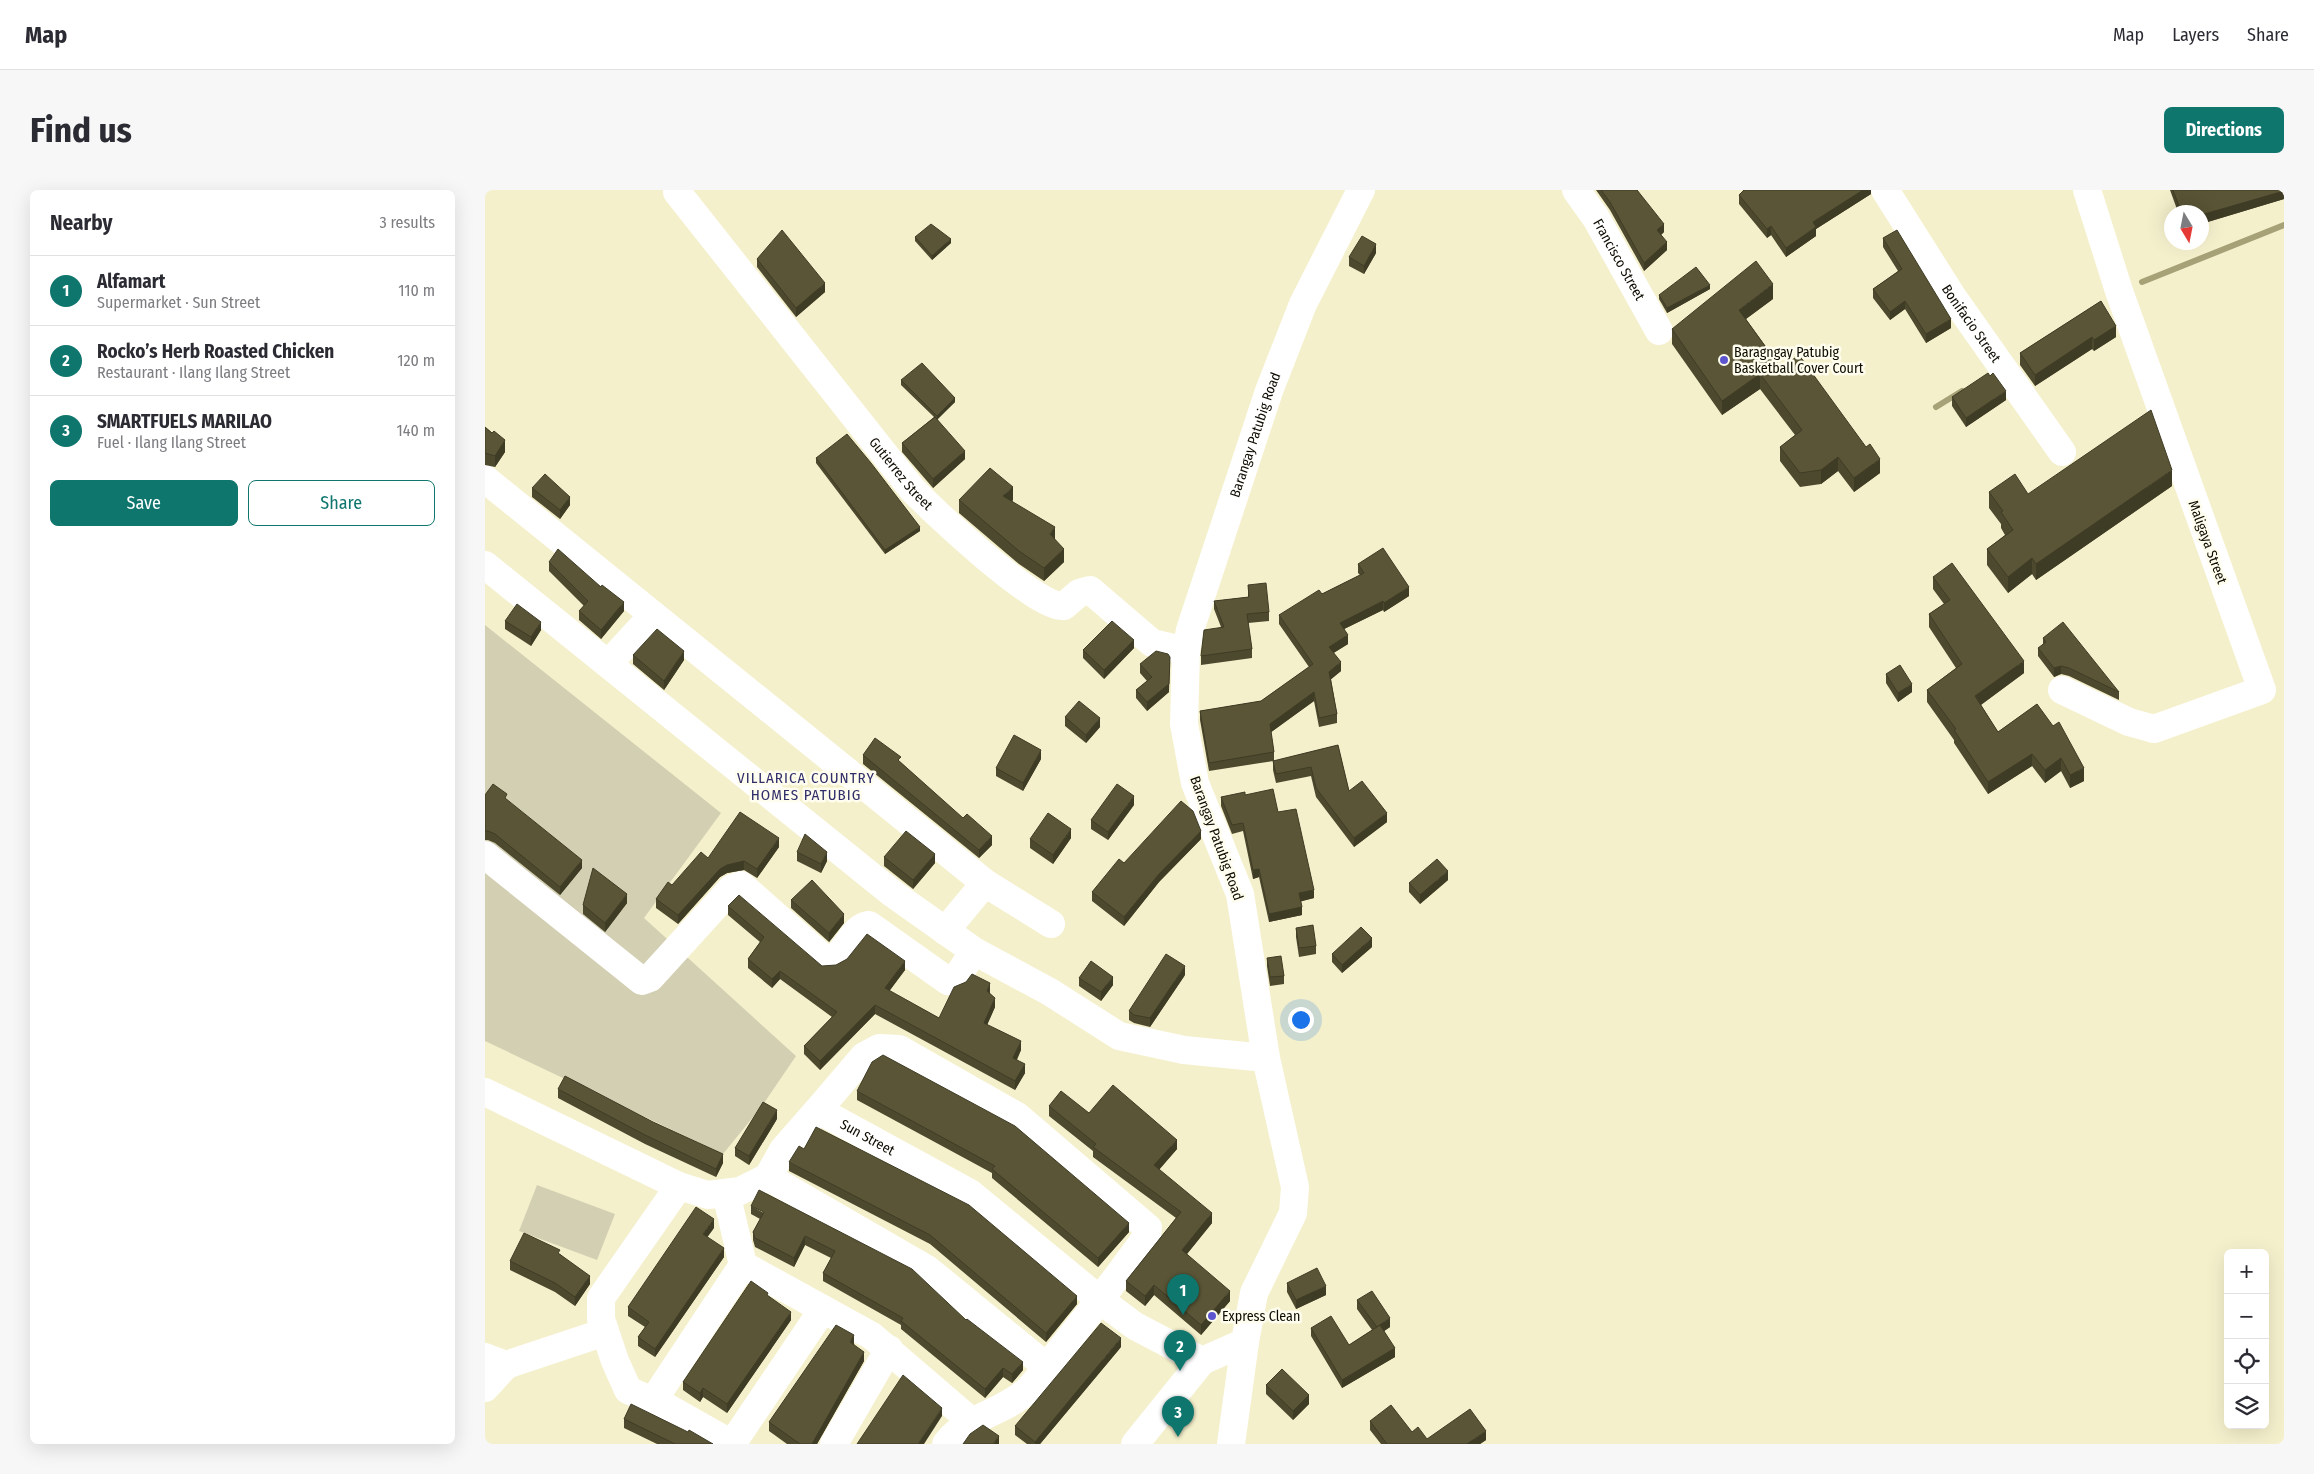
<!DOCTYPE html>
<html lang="en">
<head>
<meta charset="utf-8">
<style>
  :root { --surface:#fff; --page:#f7f7f7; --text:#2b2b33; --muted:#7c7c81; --line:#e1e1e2; --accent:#0f766e }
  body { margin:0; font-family:"Fira Sans Condensed",sans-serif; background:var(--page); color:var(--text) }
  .controls { position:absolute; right:15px; bottom:15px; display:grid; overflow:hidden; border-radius:8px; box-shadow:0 5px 20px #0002 }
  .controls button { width:45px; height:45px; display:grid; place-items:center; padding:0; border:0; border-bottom:1px solid var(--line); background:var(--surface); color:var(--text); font:25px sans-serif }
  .compass { position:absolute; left:1679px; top:15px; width:45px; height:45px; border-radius:50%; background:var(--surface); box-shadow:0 5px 20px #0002; rotate:170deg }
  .you { position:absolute; left:815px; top:829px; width:18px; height:18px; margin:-12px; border:4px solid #fff; border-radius:50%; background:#1a73e8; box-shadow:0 0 0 8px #1a73e833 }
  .badge { display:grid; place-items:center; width:32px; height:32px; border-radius:50%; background:var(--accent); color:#fff; font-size:16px; font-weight:700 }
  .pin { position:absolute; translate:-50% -41px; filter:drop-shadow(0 1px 2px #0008) }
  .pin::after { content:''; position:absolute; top:26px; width:18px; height:15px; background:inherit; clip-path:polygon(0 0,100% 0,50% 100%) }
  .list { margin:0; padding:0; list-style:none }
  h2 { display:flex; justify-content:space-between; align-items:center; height:65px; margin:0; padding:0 20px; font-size:21px }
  h2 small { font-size:16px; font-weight:400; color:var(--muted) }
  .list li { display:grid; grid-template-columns:32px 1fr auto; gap:15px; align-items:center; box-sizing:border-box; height:70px; padding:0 20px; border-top:1px solid var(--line) }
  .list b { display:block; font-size:19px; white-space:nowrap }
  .list p { margin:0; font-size:16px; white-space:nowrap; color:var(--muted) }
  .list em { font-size:16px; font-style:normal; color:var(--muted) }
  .actions { display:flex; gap:10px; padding:15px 20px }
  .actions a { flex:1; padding:11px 0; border:1px solid var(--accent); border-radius:8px; text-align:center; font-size:18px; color:var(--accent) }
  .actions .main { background:var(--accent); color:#fff }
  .icon { flex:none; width:28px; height:28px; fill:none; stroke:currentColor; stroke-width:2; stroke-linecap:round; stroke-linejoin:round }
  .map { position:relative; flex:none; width:1799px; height:1254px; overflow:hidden; border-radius:8px }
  header { display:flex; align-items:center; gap:30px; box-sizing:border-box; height:70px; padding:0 25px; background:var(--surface); border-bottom:1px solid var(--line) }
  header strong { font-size:24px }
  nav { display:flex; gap:28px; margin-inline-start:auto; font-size:18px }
  .intro { display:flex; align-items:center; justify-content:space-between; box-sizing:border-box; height:120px; padding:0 30px }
  h1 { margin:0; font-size:35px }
  .button { padding:12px 22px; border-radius:8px; background:var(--accent); color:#fff; font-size:18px; font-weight:700 }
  main { display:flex; gap:30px; padding:0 30px }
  aside { flex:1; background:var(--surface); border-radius:8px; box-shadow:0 5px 20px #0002 }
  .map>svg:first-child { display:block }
  .green { fill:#d3cfb2 }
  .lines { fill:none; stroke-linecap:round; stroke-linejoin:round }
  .stream { stroke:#a6a176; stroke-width:6 }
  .minor { stroke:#fff; stroke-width:28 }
  .major { stroke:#fff; stroke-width:28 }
  .wall { fill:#4d492e }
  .shaded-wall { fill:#3f3c26 }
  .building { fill:#5a5536; stroke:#3f3c26 }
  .poi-dot { fill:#5d55cd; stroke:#fefdee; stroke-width:2 }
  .labels { text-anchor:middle; stroke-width:5; stroke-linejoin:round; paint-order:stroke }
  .street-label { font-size:14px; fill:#0e0c02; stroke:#fefdee }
  .poi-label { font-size:14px; fill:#0e0c02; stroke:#fefdee; text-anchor:start }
  .neighbourhood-label { font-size:15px; letter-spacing:1px; fill:#312f6a; stroke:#fefdee }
</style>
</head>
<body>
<header>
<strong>Map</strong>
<nav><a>Map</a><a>Layers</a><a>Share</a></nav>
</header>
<div class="intro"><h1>Find us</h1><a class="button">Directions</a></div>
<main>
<aside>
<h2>Nearby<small>3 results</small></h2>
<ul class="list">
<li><span class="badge">1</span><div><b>Alfamart</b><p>Supermarket · Sun Street</p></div><em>110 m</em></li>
<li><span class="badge">2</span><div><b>Rocko’s Herb Roasted Chicken</b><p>Restaurant · Ilang Ilang Street</p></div><em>120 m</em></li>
<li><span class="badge">3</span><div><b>SMARTFUELS MARILAO</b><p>Fuel · Ilang Ilang Street</p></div><em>140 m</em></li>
</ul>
<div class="actions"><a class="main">Save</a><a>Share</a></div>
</aside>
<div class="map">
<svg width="1799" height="1254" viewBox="0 0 1799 1254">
  <rect width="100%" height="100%" fill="#f5f0cc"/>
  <g class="green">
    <polygon points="0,435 236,623 159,728 311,866 277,916 238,964 0,851"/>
    <polygon points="52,995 130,1024 112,1070 34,1041"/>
  </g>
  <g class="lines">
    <g class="stream">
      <polyline points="1657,92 1799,35"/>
      <polyline points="1451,217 1477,201"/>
    </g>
    <g class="minor">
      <path id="s1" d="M 1091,0 L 1111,28 L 1174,141"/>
      <path id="s2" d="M 1400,0 L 1467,106 L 1577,262"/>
      <path id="s3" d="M 192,2 L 427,299 C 448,321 553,420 579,416 L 594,403 L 605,400 L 667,453 L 701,461"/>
      <polyline points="0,289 500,693 566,734"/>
      <polyline points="0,375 407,703 489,761 565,802 634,846 699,860 781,868"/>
      <polyline points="123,474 168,425"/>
      <polyline points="1577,500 1644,532 1669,539 1777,500 1634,101 1602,0"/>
      <path d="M 0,665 L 157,791 L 165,788 L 247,698 L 256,695 L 341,770 C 360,770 365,737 384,735 L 463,791 L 472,787 L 489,761"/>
      <polyline points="460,741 500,693"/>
      <path id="s4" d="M 0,902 L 194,996 L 223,1005 L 255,1001 L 283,987 L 298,960 L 333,920 L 485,1003 L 615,1110 L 650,1136 L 717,1171 L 760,1152"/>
      <path d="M 333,920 L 379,866 L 394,858 L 414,859 L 532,926 L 663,1038 L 662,1046 C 634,1085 606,1122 576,1159 C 565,1172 555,1188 543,1200 C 518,1223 482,1226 461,1254"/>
      <polyline points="283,987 442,1079 562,1177"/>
      <polyline points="194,996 116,1108 116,1129 130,1171 143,1200 183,1218 247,1254"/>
      <polyline points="241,1003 258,1075 387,1146 486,1231"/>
      <polyline points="0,1167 21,1175 120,1142"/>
      <polyline points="0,1198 21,1175"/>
      <polyline points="168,1211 258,1075"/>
      <polyline points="247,1254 338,1119"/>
      <polyline points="349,1254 404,1159"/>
      <polyline points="650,1254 717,1171"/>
    </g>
    <path class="major" id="s5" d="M 746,1254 L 760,1152 L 769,1103 L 808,1023 L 810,997 L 781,868 L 755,704 L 710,593 L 699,534 L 701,461 L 705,440 L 784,201 L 818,114 L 876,0"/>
  </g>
  <g class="wall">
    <polygon points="1111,0 1152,0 1179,42 1176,45 1182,60 1159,81 1125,20"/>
    <polygon points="1386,0 1386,4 1331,39 1331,46 1301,67 1286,45 1282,48 1254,14 1254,5"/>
    <polygon points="1685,0 1799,0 1799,9 1716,34 1716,22 1693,22"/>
    <polygon points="430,47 466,53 447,70 430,51"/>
    <polygon points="1398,48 1466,138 1441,153 1420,119 1405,130 1388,108 1388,99 1413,81 1398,57"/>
    <polygon points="891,63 879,84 864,76 864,67"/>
    <polygon points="272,69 340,102 311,127 272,77"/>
    <polygon points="1225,99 1182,123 1174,109 1174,105"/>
    <polygon points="1288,109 1261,129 1296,178 1395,283 1369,302 1353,281 1336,294 1315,297 1295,271 1295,257 1310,245 1275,199 1237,225 1187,154 1187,139"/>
    <polygon points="1616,111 1631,147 1609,161 1607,159 1550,196 1535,175 1535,163"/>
    <polygon points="416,190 470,212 452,229 480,269 448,298 417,262 417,253 449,227 416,195"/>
    <polygon points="1467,207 1521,210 1481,237 1467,216"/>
    <polygon points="0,237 7,243 20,262 10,277 0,275"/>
    <polygon points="331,268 435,341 400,364 331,273"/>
    <polygon points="1687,296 1551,390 1547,384 1523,403 1502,375 1502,359 1520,345 1516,338 1516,334 1504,318 1504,302 1543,304"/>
    <polygon points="47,298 85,315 75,329 47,307"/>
    <polygon points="474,310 528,310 527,311 570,350 579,372 559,391 534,374 474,323"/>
    <polygon points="64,372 116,397 139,421 116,449 94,430 94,421 99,416 64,381"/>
    <polygon points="873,374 924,406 899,422 898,420 859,439 863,454 848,463 856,481 846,489 852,524 852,533 834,537 829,511 786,542 789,562 789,571 853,555 864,601 902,632 869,657 831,607 826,586 791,593 788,580 788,571 724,581 715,530 715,521 776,511 824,477 794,434 794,425 875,385 873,383"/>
    <polygon points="1448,387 1539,483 1496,515 1513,542 1552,514 1599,591 1585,598 1576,581 1560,593 1547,576 1503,604 1469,553 1469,550 1442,512 1442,500 1471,478 1444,437 1444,424 1459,414 1448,399"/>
    <polygon points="763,395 784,422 784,431 763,433 767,459 767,468 716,475 716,466 736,437 729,419 729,411 763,407"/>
    <polygon points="20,431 56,440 46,456 20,439"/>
    <polygon points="1558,448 1634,502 1634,510 1584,486 1576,484 1569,487 1553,466 1553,458 1558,455"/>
    <polygon points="649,458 619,489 598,468 598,460"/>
    <polygon points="148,465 199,470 179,500 148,474"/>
    <polygon points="655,474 684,502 662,521 651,508 651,500 662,491 655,483"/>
    <polygon points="1401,484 1427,502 1413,512 1401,493"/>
    <polygon points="580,527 615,537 601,553 580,536"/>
    <polygon points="378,565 416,573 507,655 494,668 378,574"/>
    <polygon points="556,569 538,601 511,586 511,578"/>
    <polygon points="0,605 22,610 97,678 75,705 10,653 3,650 0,650"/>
    <polygon points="760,605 793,622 829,708 816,711 817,725 784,732 774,687 768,689 758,641 747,644 736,616 736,607"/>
    <polygon points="649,615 623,650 606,639 606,630"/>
    <polygon points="586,648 568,674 545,658 545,649"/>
    <polygon points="716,649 674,692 639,736 607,711 607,702 639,673"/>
    <polygon points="294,657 272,688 259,680 242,683 235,687 193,734 171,718 171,709 223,668"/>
    <polygon points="312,662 342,671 336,683 312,671"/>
    <polygon points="399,667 450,673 428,699 399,676"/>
    <polygon points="963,690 935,714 924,702 924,693"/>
    <polygon points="306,710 359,733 344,752 306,718"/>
    <polygon points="142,713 120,742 98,724 98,715"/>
    <polygon points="243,716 337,776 420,780 404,801 454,828 505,801 505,803 510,817 502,835 536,860 532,870 540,883 530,900 390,824 335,880 319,864 319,856 347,827 295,789 287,798 263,778 263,769 275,752 243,725"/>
    <polygon points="811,738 831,756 831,764 814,767 811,747"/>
    <polygon points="887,757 857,783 847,772 847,764"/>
    <polygon points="782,768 799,786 799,794 785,796 782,776"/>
    <polygon points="700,785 665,837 649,833 644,830 644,821"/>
    <polygon points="594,788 628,795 616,811 594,796"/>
    <polygon points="73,899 238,973 231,987 160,954 73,908"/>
    <polygon points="372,901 644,1042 613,1077 507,988 507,983 372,910"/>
    <polygon points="564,916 604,923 692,959 674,980 727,1033 702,1064 745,1111 716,1145 669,1105 660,1116 641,1101 641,1091 691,1028 608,967 608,961 564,926"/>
    <polygon points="292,929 264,975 250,966 250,958"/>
    <polygon points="304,972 592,1114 561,1152 445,1054 304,981"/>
    <polygon points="266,1016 481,1130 538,1180 527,1193 518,1187 500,1208 416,1139 416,1135 338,1091 338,1083 346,1068 320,1055 309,1077 270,1057 268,1050 268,1042 275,1029 266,1024"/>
    <polygon points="229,1038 222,1047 239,1067 170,1167 153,1156 153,1147 160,1137 143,1126 143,1117"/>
    <polygon points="75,1064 105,1094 90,1116 70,1102 25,1080 25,1071"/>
    <polygon points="802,1093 841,1105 811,1119 802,1102"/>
    <polygon points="283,1106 306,1130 242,1223 218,1207 215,1212 198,1200 198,1192"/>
    <polygon points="872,1110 905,1137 899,1141 910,1167 857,1198 826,1146 826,1138 864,1155 887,1140 872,1119"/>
    <polygon points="369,1154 379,1171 332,1254 302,1254 284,1241 284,1232"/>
    <polygon points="636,1157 555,1254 542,1254 530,1245 530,1236"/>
    <polygon points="781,1195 824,1214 808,1230 781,1204"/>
    <polygon points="139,1229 228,1254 172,1254 139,1238"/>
    <polygon points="885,1231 927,1242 942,1249 1001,1250 995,1254 896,1254 885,1240"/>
  </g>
  <g class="shaded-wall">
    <polygon points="1378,0 1386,0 1386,4 1331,39 1331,46 1301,67 1301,58 1328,32"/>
    <polygon points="1799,1 1799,9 1716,34 1716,25"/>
    <polygon points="1179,34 1179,42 1172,48 1172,40"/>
    <polygon points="1286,36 1286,45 1282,48 1282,39"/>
    <polygon points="466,49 466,53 447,70 447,66"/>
    <polygon points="1182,52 1182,60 1159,81 1159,73"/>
    <polygon points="891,54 891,63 879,84 879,76"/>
    <polygon points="340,93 340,102 311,127 311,118"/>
    <polygon points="1288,94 1288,109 1254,134 1254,120"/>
    <polygon points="1225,95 1225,99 1182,123 1182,118"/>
    <polygon points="1420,111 1420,119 1405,130 1405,122"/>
    <polygon points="1466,129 1466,138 1441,153 1441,144"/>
    <polygon points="1631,136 1631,147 1609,161 1609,150"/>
    <polygon points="1607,147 1607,159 1550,196 1550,185"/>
    <polygon points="1275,184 1275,199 1237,225 1237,211"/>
    <polygon points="1521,201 1521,210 1481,237 1481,228"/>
    <polygon points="470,208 470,212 452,230 452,226"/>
    <polygon points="20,250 20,262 10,277 10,266"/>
    <polygon points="480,261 480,269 448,298 448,289"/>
    <polygon points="1353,267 1353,281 1336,294 1336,280"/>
    <polygon points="1395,269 1395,283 1369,302 1369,288"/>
    <polygon points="1687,280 1687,296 1551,390 1551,374"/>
    <polygon points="528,297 528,310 518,319 518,306"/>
    <polygon points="85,307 85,315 75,329 75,320"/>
    <polygon points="435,337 435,341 400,364 400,360"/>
    <polygon points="570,337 570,350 565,344"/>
    <polygon points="579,359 579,372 559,391 559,378"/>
    <polygon points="1547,368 1547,384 1523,403 1523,387"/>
    <polygon points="924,397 924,406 899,422 899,413"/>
    <polygon points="898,411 898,420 855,441 855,433"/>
    <polygon points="139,412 139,421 116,449 116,440"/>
    <polygon points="56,432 56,440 46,456 46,447"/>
    <polygon points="863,445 863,454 844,466 844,457"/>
    <polygon points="649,450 649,458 619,489 619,480"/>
    <polygon points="199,461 199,470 179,500 179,491"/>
    <polygon points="685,467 684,502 662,521 662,512"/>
    <polygon points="1539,471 1539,483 1490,519 1490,506"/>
    <polygon points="856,472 856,481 844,491 844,482"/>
    <polygon points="1576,476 1576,484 1569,487 1569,478"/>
    <polygon points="1427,494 1427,502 1413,512 1413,503"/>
    <polygon points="829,502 829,511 785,543 785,534"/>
    <polygon points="615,528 615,537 601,553 601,545"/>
    <polygon points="556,560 556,569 538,601 538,593"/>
    <polygon points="1547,564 1547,576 1503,604 1503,592"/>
    <polygon points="1576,568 1576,581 1560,593 1560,580"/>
    <polygon points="1599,578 1599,591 1585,598 1585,585"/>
    <polygon points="649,606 649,615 623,650 623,642"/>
    <polygon points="902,623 902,632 869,657 869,648"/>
    <polygon points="586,639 586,648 568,674 568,665"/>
    <polygon points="716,641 716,649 674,692 639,736 639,727 674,684"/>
    <polygon points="507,646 507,655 494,668 494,660"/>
    <polygon points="294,648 294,657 272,688 272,679"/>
    <polygon points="342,662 342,671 336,683 336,674"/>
    <polygon points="450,664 450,673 428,699 428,690"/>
    <polygon points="97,670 97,678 75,705 75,697"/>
    <polygon points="259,671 259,680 242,683 235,687 193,734 193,725 235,679 242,675"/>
    <polygon points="774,679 774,687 768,689 768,680"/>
    <polygon points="963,681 963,690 935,714 935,705"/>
    <polygon points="829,700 829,708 814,712 814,703"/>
    <polygon points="142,704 142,713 120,742 120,733"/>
    <polygon points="817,717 817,725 784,732 784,724"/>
    <polygon points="359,724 359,733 344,752 344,743"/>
    <polygon points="887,748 887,757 857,783 857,775"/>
    <polygon points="420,771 420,780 400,807 400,798"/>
    <polygon points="700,776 700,785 665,837 665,828"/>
    <polygon points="295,781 295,789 287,798 287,789"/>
    <polygon points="628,787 628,795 616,811 616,802"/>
    <polygon points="505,793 505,801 502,810 502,801"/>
    <polygon points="510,808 510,817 499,842 499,833"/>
    <polygon points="390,815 390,824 335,880 335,871"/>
    <polygon points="536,851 536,860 528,876 528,868"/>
    <polygon points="540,874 540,883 530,900 530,891"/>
    <polygon points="292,920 292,929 264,975 264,966"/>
    <polygon points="692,950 692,959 669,985 669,975"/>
    <polygon points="238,964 238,973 231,987 231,979"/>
    <polygon points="727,1023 727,1033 697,1070 697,1060"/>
    <polygon points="229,1029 229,1038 218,1053 218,1044"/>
    <polygon points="644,1033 644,1042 613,1077 613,1068"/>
    <polygon points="320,1046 320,1055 309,1077 309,1068"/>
    <polygon points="239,1058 239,1067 170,1167 170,1159"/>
    <polygon points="105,1086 105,1094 90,1116 90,1107"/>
    <polygon points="669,1095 669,1105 660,1116 660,1106"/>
    <polygon points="841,1096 841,1105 811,1119 811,1110"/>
    <polygon points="745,1101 745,1111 716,1145 716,1135"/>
    <polygon points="592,1106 592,1114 561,1152 561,1143"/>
    <polygon points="306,1122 306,1130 242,1223 242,1214"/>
    <polygon points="905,1128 905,1137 892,1146 892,1137"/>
    <polygon points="369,1145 369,1154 365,1161 365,1152"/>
    <polygon points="636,1148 636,1157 555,1254 550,1254 550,1252"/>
    <polygon points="910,1158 910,1167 857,1198 857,1190"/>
    <polygon points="379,1162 379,1171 332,1254 327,1254"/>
    <polygon points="538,1172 538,1180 527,1193 527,1184"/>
    <polygon points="518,1178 518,1187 500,1208 500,1199"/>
    <polygon points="218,1198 218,1207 215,1212 215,1203"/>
    <polygon points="824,1205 824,1214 808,1230 808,1221"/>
    <polygon points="457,1218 457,1226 439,1254 433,1254"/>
    <polygon points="1001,1241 1001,1250 995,1254 982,1254"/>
    <polygon points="514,1246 514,1254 508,1254"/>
  </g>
  <g class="building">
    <polygon points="1116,0 1152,0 1179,34 1172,40 1182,52 1159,73 1125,12"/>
    <polygon points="1259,0 1378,0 1328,32 1331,37 1301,58 1286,36 1282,39 1254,5"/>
    <polygon points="1688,0 1799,0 1799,1 1716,25 1716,22 1696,22"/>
    <polygon points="446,34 466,49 447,66 430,47"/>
    <polygon points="297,40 340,93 311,118 272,69"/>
    <polygon points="1412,40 1466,129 1441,144 1420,111 1405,122 1388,99 1417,79 1398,48"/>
    <polygon points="877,46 891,54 879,76 864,67"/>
    <polygon points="1271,71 1288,94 1254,120 1296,178 1314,165 1381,257 1385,254 1395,269 1369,288 1353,267 1336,280 1315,283 1295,257 1317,240 1275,184 1237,211 1187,139"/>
    <polygon points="1211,77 1225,95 1182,118 1174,105"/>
    <polygon points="1616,111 1631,136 1609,150 1607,147 1550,185 1535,163"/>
    <polygon points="437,173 470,208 452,226 416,190"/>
    <polygon points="1503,183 1505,186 1508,183 1521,201 1481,228 1467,207"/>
    <polygon points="1666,220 1687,280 1551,374 1547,368 1523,387 1502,359 1528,340 1516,322 1518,321 1504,302 1530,284 1543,304"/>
    <polygon points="450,227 480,261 448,289 417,253"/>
    <polygon points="0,237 7,243 9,241 20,250 10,266 0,263"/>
    <polygon points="362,244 386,273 435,337 400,360 331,268"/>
    <polygon points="505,278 528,297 518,306 570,337 565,344 579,359 559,378 534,361 474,310"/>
    <polygon points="60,284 85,307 75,320 47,298"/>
    <polygon points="898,358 924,397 899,413 898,411 855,433 863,445 844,457 856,472 844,482 852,524 834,528 829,502 785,534 789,562 724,573 715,521 776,511 828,474 794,425 834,400 837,404 879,383 873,374"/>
    <polygon points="73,359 116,397 117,395 139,412 116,440 94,421 103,411 64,372"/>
    <polygon points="1467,373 1539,471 1490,506 1513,542 1552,514 1568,536 1574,532 1599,578 1585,585 1576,568 1560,580 1547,564 1503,592 1469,540 1471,539 1442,500 1477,474 1444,424 1465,410 1448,387"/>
    <polygon points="781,393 784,422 762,424 767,459 716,466 719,440 739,437 729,411 764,407 763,395"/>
    <polygon points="32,414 56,432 46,447 20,431"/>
    <polygon points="627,431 649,450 619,480 598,460"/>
    <polygon points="1578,432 1634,502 1584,478 1576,476 1569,478 1553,458 1561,452 1558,448"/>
    <polygon points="172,439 199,461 179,491 148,465"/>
    <polygon points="671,461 683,464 685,467 684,494 662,512 651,500 667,487 655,474"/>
    <polygon points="1415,475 1427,494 1413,503 1401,484"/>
    <polygon points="594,511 615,528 601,545 580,527"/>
    <polygon points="529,545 556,560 538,593 511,578"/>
    <polygon points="390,548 416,567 413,570 478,628 482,624 507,646 494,660 378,565"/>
    <polygon points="853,555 864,601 877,591 902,623 869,648 831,598 826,577 791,584 788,571"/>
    <polygon points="8,594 22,604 20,608 97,670 75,697 10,644 3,641 0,641 0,605"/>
    <polygon points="632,594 649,606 623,642 606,630"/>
    <polygon points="788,599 793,622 811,619 829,700 814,703 817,717 784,724 774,679 768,680 758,633 747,635 736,607 760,602 760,605"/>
    <polygon points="696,611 708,621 716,641 674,684 639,727 607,702 634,669 639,673"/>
    <polygon points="255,622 294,648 272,679 259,671 242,675 235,679 193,725 171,709 183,692 187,695 216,662 223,668"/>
    <polygon points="563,623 586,639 568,665 545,649"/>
    <polygon points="421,641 450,664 428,690 399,667"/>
    <polygon points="320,644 342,662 336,674 312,662"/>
    <polygon points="952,669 963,681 935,705 924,693"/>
    <polygon points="108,678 142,704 120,733 98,715"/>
    <polygon points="327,690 359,724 344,743 306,710"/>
    <polygon points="254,705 337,776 351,775 362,769 382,744 420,771 400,798 454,828 469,797 481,792 487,784 505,793 502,801 510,808 499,833 536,851 528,868 540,874 530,891 390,815 335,871 319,856 352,822 295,781 287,789 263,769 279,747 243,716"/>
    <polygon points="828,735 831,756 814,758 811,738"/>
    <polygon points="876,737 887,748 857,775 847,764"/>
    <polygon points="681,764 700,776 665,828 649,825 644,821"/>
    <polygon points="796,766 799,786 785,787 782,768"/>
    <polygon points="606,771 628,787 616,802 594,788"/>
    <polygon points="398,865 530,936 644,1033 613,1068 507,979 510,976 372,901 387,872"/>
    <polygon points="80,886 168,932 238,964 231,979 160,945 73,899"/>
    <polygon points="628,895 692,950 669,975 727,1023 697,1060 745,1101 716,1135 669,1095 660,1106 641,1091 696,1022 608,957 611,954 564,916 576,901 604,923"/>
    <polygon points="278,912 292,920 264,966 250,958"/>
    <polygon points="331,937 484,1015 592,1106 561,1143 445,1045 304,972 314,956 319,959"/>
    <polygon points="274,1000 427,1079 481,1130 482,1129 538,1172 527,1184 518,1178 500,1199 416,1131 418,1128 338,1083 350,1061 320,1046 309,1068 270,1048 268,1042 279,1022 266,1016"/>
    <polygon points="211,1017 229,1029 218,1044 239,1058 170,1159 153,1147 164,1132 143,1117"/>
    <polygon points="39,1043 75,1060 73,1063 105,1086 90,1107 70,1093 25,1071"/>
    <polygon points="832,1078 841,1096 811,1110 802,1093"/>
    <polygon points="266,1091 283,1103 282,1105 306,1122 242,1214 218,1198 215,1203 198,1192"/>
    <polygon points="887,1101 905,1128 892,1137 872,1110"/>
    <polygon points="846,1126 864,1155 895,1135 910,1158 857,1190 826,1138"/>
    <polygon points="616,1133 636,1148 550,1252 530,1236"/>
    <polygon points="351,1135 369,1145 365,1152 379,1162 327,1254 315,1254 284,1232"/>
    <polygon points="797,1179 824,1205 808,1221 781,1195"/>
    <polygon points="418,1185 457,1218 433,1254 372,1254"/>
    <polygon points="146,1214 203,1242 204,1240 228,1254 190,1254 139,1229"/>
    <polygon points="906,1215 927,1242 933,1237 942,1249 985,1219 1001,1241 982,1254 902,1254 885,1231"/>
    <polygon points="498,1235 514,1246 508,1254 478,1254 485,1244"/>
  </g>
  <g class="poi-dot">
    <circle cx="1239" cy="170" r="5"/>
    <circle cx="727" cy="1126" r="5"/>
  </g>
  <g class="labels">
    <g class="street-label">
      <text dy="5" stroke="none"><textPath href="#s1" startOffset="82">Francisco Street</textPath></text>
      <text dy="5" stroke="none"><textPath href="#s2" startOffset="159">Bonifacio Street</textPath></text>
      <text dy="5" stroke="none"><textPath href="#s5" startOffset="1046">Barangay Patubig Road</textPath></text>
      <text dy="5" stroke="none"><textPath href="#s3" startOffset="360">Gutierrez Street</textPath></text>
      <text transform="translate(1723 352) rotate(70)" y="5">Maligaya Street</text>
      <text transform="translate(732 648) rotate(70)" y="5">Barangay Patubig Road</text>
      <text dy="5" stroke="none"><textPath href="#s4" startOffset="450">Sun Street</textPath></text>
    </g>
    <g class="poi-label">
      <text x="1249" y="167">Baragngay Patubig<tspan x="1249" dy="16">Basketball Cover Court</tspan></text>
      <text x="737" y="1131">Express Clean</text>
    </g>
    <g class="neighbourhood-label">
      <text x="321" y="593">VILLARICA COUNTRY<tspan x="321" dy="17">HOMES PATUBIG</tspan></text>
    </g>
  </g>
</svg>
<div class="controls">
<button>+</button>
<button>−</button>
<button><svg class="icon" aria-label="locate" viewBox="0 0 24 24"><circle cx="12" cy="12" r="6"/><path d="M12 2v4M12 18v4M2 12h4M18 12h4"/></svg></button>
<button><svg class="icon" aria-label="layers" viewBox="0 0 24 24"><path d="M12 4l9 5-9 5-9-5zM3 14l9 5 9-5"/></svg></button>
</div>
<svg class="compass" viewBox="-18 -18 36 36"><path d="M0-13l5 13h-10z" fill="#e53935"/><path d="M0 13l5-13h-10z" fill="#7c7c81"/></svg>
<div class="you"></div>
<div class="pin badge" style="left:698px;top:1125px">1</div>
<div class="pin badge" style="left:695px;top:1181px">2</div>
<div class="pin badge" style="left:693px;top:1247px">3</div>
</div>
</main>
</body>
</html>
